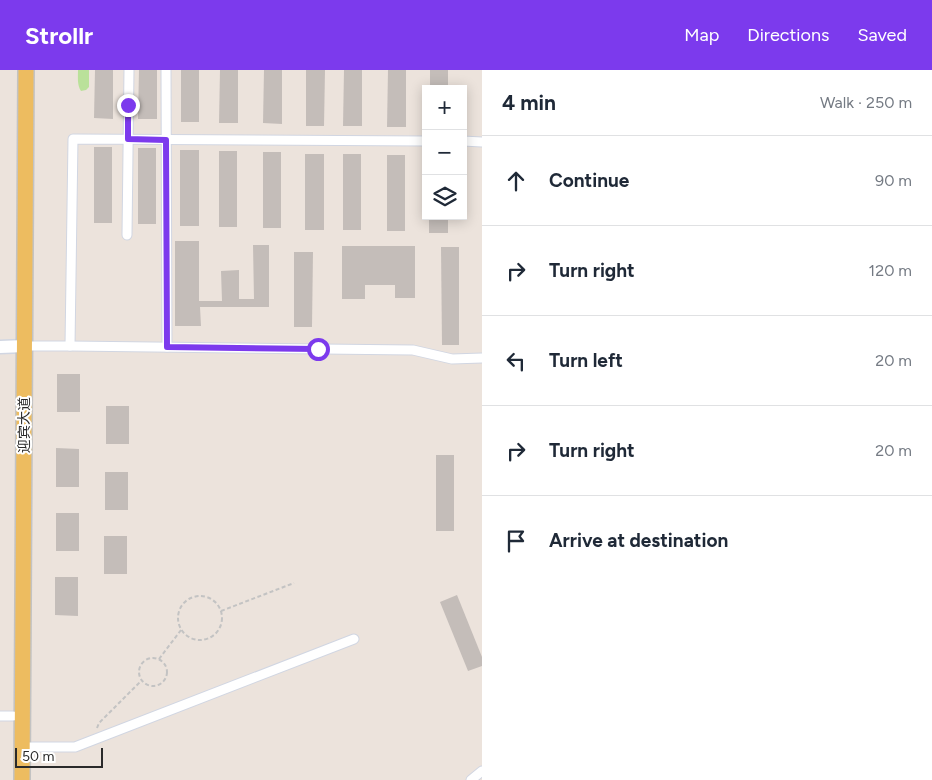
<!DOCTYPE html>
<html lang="en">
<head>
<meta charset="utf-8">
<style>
  :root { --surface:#fff; --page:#f6f6f7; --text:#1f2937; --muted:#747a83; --line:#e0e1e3; --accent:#7c3aed }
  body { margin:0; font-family:Figtree,"Noto Sans SC",sans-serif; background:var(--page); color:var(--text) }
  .controls { position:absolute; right:15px; top:15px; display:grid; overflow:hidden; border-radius:0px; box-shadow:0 2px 12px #0003 }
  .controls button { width:45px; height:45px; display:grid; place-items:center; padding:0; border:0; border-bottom:1px solid var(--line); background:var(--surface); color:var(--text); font:25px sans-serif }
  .scale { position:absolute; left:15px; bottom:12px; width:88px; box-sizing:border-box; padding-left:5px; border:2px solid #2a2a2a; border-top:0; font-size:14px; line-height:18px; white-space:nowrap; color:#2a2a2a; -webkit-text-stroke:4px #fff; paint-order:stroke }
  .stop { position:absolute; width:15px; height:15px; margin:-11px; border:4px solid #7c3aed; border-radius:50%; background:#fff }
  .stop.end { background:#7c3aed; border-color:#fff; box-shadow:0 1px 5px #0008 }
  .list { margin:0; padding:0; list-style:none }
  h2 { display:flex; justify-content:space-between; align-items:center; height:65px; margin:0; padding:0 20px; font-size:21px }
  h2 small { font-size:16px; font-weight:400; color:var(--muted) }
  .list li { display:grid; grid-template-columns:32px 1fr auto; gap:15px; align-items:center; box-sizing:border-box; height:90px; padding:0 20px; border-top:1px solid var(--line) }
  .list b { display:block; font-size:19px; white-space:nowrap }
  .list em { font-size:16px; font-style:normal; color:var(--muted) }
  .icon { flex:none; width:28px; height:28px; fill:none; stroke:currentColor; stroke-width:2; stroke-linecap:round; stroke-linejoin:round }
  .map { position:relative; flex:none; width:482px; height:710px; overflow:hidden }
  header { display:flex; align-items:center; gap:30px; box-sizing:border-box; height:70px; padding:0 25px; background:var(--accent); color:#fff }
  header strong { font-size:24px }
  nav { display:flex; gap:28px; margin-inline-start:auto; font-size:18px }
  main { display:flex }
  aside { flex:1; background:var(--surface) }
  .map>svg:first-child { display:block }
  .green { fill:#bae19a }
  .building { fill:#c4bdb9 }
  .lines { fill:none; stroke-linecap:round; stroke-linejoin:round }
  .street-casing { stroke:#d1d6e2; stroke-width:11 }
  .secondary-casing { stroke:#d1d6e2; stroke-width:15 }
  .primary-casing { stroke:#c3c3c3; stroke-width:18 }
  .path { stroke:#c3c3c3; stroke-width:2; stroke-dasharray:4 2.5; stroke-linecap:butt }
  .street { stroke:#fff; stroke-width:9 }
  .secondary { stroke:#fff; stroke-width:12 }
  .primary { stroke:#edbc60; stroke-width:15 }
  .route { stroke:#7c3aed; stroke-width:6 }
  .labels { text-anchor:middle; stroke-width:4; stroke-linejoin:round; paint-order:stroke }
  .street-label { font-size:14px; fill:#2a2a2a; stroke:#fff }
</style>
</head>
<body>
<header>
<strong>Strollr</strong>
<nav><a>Map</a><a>Directions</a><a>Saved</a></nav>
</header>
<main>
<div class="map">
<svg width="482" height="710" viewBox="0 0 482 710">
  <rect width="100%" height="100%" fill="#ece3dc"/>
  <path class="green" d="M 78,0 L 89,0 L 89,17 L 86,20 L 81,21 C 77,15 78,7 78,0 Z"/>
  <g class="building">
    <polygon points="95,0 113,0 113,49 94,48"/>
    <polygon points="139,0 157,0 157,49 138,49"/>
    <rect x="181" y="0" width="18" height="52"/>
    <polygon points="220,0 238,0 238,53 219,53"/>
    <polygon points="264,0 282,0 282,54 263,53"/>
    <polygon points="306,0 325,0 324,56 306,56"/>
    <polygon points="344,0 362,0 362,56 343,56"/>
    <polygon points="388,0 406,0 406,57 387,57"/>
    <rect x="430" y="0" width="18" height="19"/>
    <rect x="94" y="77" width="18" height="76"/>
    <rect x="138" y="78" width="18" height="76"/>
    <rect x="180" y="80" width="19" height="76"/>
    <rect x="219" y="81" width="18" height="76"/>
    <rect x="263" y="82" width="18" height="76"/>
    <rect x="305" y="84" width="19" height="76"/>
    <rect x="343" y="84" width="18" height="76"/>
    <rect x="387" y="85" width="18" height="76"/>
    <rect x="429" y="146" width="19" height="17"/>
    <polygon points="175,171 199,171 199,231 222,231 221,201 239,200 239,229 254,229 253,175 269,175 269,237 200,237 201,256 175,256"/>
    <polygon points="342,176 415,176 415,228 395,228 395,215 365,215 365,229 342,229"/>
    <polygon points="441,177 459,177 459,275 442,275"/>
    <polygon points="294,182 313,182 312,257 294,257"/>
    <rect x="57" y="304" width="23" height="38"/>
    <rect x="106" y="336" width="23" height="38"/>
    <polygon points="56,378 79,379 79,417 56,417"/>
    <rect x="436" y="385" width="18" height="76"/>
    <rect x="105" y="402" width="23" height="38"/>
    <rect x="56" y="443" width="23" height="38"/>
    <rect x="104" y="466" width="23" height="38"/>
    <polygon points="55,507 78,507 78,546 55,545"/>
    <polygon points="457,525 482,587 482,596 468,601 440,532"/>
  </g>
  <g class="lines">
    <defs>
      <g id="street">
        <polyline points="166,0 167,277"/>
        <polyline points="463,71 482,72"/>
        <polyline points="127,165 129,0"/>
        <polyline points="25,276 70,276 73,69 426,71"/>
        <polyline points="70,276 413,280 452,289 482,288"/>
        <polyline points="0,646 13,646"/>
        <polyline points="22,677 75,677 354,569"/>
        <polyline points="471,710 482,701"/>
      </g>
      <polyline id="secondary" points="0,277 25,276"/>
      <polyline id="primary" points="22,710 26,0"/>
    </defs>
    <use href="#street" class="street-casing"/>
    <use href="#secondary" class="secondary-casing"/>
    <use href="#primary" class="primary-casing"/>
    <g class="path">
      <circle cx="200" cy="548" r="22"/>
      <polyline points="221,541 294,513"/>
      <circle cx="153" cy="602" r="14"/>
      <polyline points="159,589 181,560"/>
      <polyline points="97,658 99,653 141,611"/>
    </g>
    <use href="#street" class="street"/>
    <use href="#secondary" class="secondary"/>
    <use href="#primary" class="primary"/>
  </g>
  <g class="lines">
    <polyline class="route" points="128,35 128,69 166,70 167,277 318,279"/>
  </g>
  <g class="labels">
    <g class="street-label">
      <text transform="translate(24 355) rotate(-90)" y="5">迎宾大道</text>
    </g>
  </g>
</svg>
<div class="controls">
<button>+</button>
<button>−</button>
<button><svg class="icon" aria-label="layers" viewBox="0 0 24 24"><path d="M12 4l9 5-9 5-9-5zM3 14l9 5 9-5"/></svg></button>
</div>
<div class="scale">50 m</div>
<div class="stop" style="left:318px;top:279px"></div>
<div class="stop end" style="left:128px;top:35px"></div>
</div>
<aside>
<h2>4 min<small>Walk · 250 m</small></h2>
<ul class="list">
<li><svg class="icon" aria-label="ahead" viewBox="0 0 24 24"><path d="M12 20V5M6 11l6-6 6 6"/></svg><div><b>Continue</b></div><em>90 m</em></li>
<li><svg class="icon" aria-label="right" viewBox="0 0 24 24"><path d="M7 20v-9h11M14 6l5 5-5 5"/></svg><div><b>Turn right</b></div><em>120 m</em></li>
<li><svg class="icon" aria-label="left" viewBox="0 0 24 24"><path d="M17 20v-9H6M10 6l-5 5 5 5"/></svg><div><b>Turn left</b></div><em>20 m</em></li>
<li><svg class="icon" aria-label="right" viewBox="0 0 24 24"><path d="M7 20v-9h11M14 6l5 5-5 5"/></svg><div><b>Turn right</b></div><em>20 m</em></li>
<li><svg class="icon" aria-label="arrive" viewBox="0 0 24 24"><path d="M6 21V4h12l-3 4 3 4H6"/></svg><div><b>Arrive at destination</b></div></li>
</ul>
</aside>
</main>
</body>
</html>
